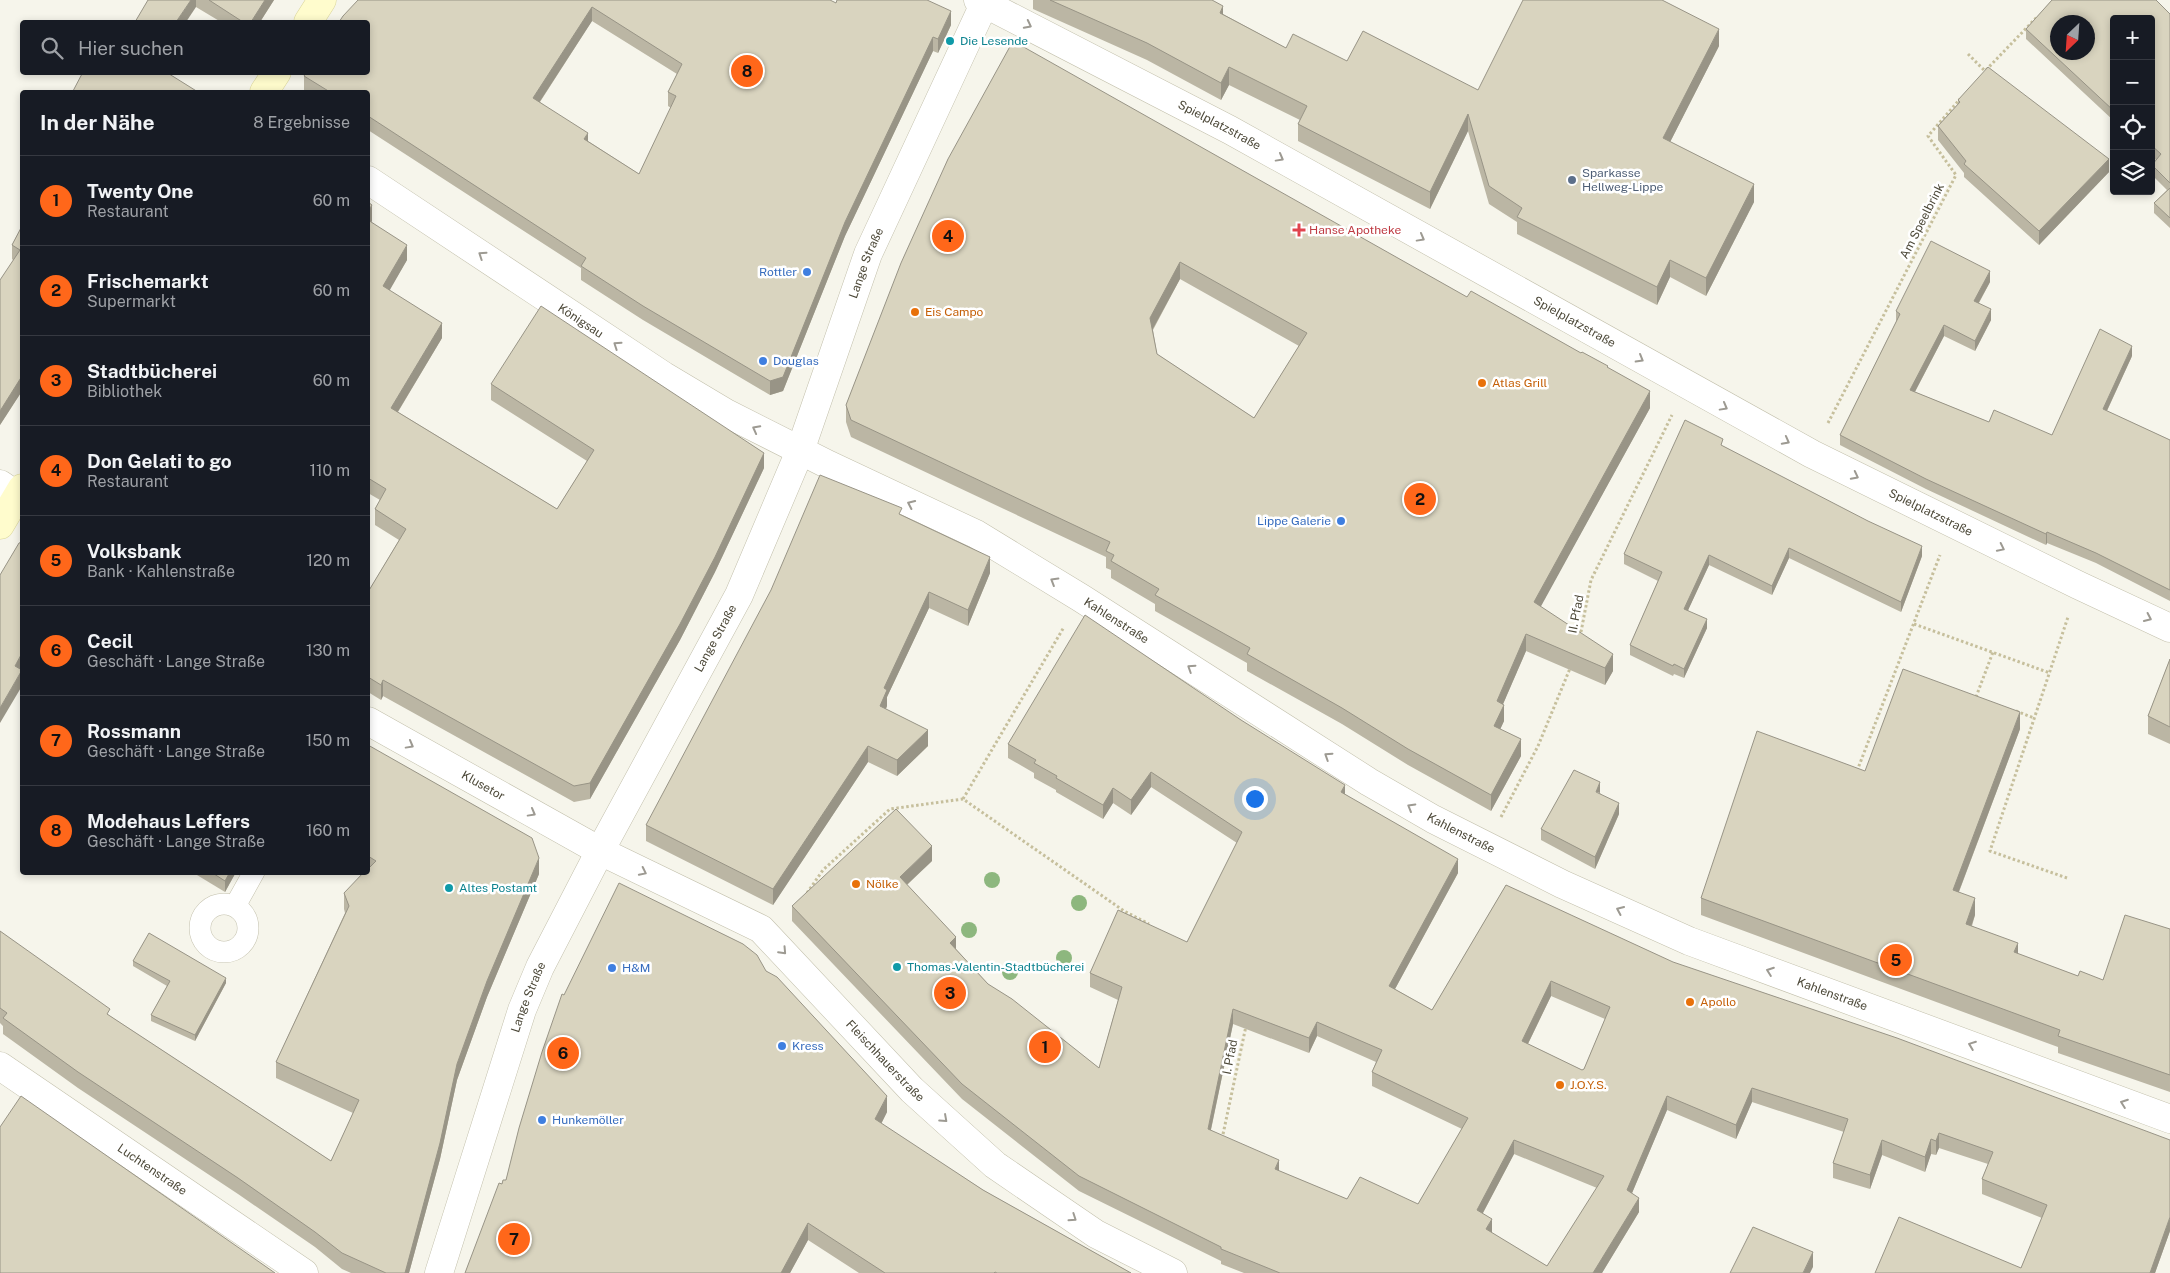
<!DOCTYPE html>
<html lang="de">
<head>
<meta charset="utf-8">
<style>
  :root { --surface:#171b24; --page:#20242c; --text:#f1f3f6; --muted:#9ea1a6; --line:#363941; --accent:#ff671a }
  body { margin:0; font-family:"Public Sans",sans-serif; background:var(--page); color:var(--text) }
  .controls { position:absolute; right:15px; top:15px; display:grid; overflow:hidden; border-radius:5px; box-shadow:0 2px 8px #0003 }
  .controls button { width:45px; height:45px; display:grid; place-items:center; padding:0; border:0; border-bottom:1px solid var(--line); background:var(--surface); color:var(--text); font:25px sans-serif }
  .compass { position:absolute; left:2050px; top:15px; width:45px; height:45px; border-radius:50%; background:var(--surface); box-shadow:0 2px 8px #0003; rotate:205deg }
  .you { position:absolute; left:1254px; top:798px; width:18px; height:18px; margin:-12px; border:4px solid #fff; border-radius:50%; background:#1a73e8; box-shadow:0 0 0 8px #1a73e833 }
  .badge { display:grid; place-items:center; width:32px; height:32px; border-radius:50%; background:var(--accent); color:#111; font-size:16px; font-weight:700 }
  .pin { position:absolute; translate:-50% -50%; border:2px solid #fff; box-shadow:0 1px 5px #0006 }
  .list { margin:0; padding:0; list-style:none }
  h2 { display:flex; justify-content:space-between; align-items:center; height:65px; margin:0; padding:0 20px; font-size:21px }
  h2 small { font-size:16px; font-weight:400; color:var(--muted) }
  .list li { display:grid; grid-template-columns:32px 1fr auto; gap:15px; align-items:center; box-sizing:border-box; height:90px; padding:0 20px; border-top:1px solid var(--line) }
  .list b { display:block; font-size:19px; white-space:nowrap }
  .list p { margin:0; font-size:16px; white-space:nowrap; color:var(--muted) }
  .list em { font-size:16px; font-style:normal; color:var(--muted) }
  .icon { flex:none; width:28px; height:28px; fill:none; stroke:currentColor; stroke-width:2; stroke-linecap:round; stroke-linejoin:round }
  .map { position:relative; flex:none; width:2170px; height:1273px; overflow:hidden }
  .search { position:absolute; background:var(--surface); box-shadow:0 2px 8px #0003; left:20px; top:20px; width:350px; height:55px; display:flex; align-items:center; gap:12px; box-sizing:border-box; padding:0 18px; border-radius:5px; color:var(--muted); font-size:19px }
  .panel { position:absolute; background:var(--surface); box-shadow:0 2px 8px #0003; left:20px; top:90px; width:350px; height:785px; border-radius:5px }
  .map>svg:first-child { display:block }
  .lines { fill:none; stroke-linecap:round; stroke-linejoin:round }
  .lane-casing { stroke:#c3c0ac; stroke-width:22 }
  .street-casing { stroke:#c3c0ac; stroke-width:29 }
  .secondary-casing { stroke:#dad598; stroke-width:29 }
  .path { stroke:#c6bf9c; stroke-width:3; stroke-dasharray:2.5 2.5; stroke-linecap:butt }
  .lane { stroke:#fff; stroke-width:21 }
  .street { stroke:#fff; stroke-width:28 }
  .secondary { stroke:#fffccd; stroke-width:28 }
  .tree { fill:#8db77e }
  .wall { fill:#bbb6a4; fill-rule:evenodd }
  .shaded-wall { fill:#989486 }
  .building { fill:#d9d4bf; stroke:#989486; fill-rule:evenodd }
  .oneway { stroke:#9d9a92 }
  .culture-dot { fill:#0f9aa8; stroke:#fff; stroke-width:2 }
  .service-dot { fill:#5c6f8a; stroke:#fff; stroke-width:2 }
  .health-dot { fill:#e0444e; stroke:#fff; stroke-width:2 }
  .shop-dot { fill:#3f7fe0; stroke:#fff; stroke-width:2 }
  .food-dot { fill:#e8710a; stroke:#fff; stroke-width:2 }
  .labels { text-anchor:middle; stroke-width:5; stroke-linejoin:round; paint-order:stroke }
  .culture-label { font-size:12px; fill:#0d838f; stroke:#fff; text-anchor:start }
  .street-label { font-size:12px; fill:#4c4838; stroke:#fff }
  .service-label { font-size:12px; fill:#4e5e75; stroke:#fff; text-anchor:start }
  .health-label { font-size:12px; fill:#be3a42; stroke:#fff; text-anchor:start }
  .shop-label { font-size:12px; fill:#366cbe; stroke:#fff; text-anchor:start }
  .food-label { font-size:12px; fill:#c56008; stroke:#fff; text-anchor:start }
</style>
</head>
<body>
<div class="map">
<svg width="2170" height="1273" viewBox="0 0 2170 1273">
  <rect width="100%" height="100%" fill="#f6f5eb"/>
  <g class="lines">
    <defs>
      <g id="lane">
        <circle cx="224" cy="928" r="24"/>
        <polyline points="235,906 254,872"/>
      </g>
      <g id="street">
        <path id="s1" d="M 978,0 L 1230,130 L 1812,454 L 2078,585 L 2170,628"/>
        <path id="s2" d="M 368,180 L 664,376 L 726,413 L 829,465 L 976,534 L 1081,598 L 1369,782 L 1433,819 L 1562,884 L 1689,941 L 2170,1119"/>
        <polyline points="0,484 22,499"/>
        <path id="s3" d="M 368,721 L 600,851 L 761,929 L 912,1090 L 995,1165 L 1096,1234 L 1173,1273"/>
        <path id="s4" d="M 0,1066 L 304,1273"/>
        <path id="s5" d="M 439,1273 L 522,1010 L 540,967 L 600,851 L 739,595 L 800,451 L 868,254 L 986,0"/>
      </g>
      <g id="secondary">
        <polyline points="308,22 322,0"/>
        <polyline points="264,92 277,72"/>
        <polyline points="0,525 22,488"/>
      </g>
    </defs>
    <use href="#lane" class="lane-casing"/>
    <use href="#street" class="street-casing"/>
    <use href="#secondary" class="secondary-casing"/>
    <g class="path">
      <polyline points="1968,54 1985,71"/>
      <polyline points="1986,70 2037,17"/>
      <polyline points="1828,423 1956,175 1928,136 1960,99"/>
      <polyline points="1914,624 2050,673"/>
      <polyline points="1580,637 1591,580 1672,415"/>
      <polyline points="1976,697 1993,652"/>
      <polyline points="2016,711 2034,718"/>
      <polyline points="1857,771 1940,555"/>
      <polyline points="963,799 1064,627"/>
      <polyline points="1501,817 1538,746 1571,666"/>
      <polyline points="2067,878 1990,851 2068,617"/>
      <polyline points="807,893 823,870 890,809 963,799 1124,911 1149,924"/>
      <polyline points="1222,1139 1246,1026"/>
    </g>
    <use href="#lane" class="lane"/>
    <use href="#street" class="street"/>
    <use href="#secondary" class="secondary"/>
  </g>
  <g class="tree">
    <circle cx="992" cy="880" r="8"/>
    <circle cx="1079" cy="903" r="8"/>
    <circle cx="969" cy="930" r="8"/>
    <circle cx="1064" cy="958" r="8"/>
    <circle cx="1010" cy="972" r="8"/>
  </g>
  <g class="wall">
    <polygon points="148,0 274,0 260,22 221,22 196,7"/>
    <path d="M 358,0 L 836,3 L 951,25 L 938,53 L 933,51 L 845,236 L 783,391 L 770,395 L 643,320 L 581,280 L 581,268 L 368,130 L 368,92 L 309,92 L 304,90 L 304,76 ZM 592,21 L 677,74 L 668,92 L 668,106 L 671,108 L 639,174 L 588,141 L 540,102 Z"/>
    <polygon points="1033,0 1212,0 1223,14 1286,48 1478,90 1719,46 1670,142 1754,202 1706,296 1670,277 1657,305 1517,234 1517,222 1489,204 1468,131 1430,209 1298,141 1298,124 1300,120 1229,85 1221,100 1147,60 1033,9"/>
    <path d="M 2052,0 L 2156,0 L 2170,14 L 2170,228 L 2154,213 L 2154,203 L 2167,190 L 2152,175 L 2152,165 L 2156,160 L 2151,156 L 2151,19 L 2114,19 L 2114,121 L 2026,39 L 2026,29 ZM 2058,22 L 2088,22 L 2088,52 L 2058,52 Z"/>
    <polygon points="1958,100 2109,172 2039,245 1964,177 1964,173 1938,140 1938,126 1958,104"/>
    <path d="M 948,159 L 1467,297 L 1608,368 L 1650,408 L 1540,607 L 1613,671 L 1605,685 L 1526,651 L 1503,704 L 1504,721 L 1500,729 L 1521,756 L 1491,811 L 1408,765 L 1342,724 L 1247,671 L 1247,663 L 1155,611 L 1155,604 L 1111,578 L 1111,570 L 1106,568 L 1106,557 L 851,437 L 846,422 L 846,405 ZM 1180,279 L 1299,346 L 1254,418 L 1157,354 L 1153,330 Z"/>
    <polygon points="368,202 372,221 371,222 407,260 389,290 442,338 398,412 557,509 587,461 491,400 491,384 764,468 715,572 680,640 590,799 574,802 383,696 381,700 368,692 368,592 399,540 375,525 375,509 380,500 368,493"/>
    <polygon points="22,226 22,391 0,425 13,260 12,259 12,245"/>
    <polygon points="1990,282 1979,303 1991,320 1975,351 1944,336 1915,392 1989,422 2052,435 2132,356 2107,411 2170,440 2170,601 2096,563 2047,543 2046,545 1926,489 1840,445 1840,435 1896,322 1896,311"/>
    <polygon points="1723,446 1922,556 1901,612 1789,558 1772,595 1709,565 1688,610 1707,628 1684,678 1674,674 1673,676 1630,655 1630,645 1658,581 1624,564 1624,554"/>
    <polygon points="902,516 990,573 968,626 929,608 887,697 887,706 886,709 928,746 897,776 868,762 773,905 646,841 646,825"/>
    <polygon points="2170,659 2170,744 2148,734 2148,716"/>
    <polygon points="2020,729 1959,892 1975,915 1972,926 2018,954 2078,976 2103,980 2170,929 2170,1092 2058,1053 2058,1047 1701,915 1701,898 1865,771"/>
    <path d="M 1008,744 L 1345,794 L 1458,873 L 1395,989 L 1432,1010 L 1506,885 L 2170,1231 L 2155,1273 L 1875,1273 L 2021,1268 L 2042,1218 L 1982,1194 L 1982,1179 L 1988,1164 L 1939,1148 L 1936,1155 L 1931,1154 L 1925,1172 L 1882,1155 L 1870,1189 L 1833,1178 L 1833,1163 L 1844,1132 L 1752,1102 L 1736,1139 L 1667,1110 L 1632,1193 L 1639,1212 L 1602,1273 L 1244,1273 L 1221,1264 L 1221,1261 L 1079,1191 L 962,1099 L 792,921 L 792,906 L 932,861 L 907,885 L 956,949 L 988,984 L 1099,1068 L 1118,1000 L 1090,987 L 1090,973 L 1187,942 L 1237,843 L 1151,787 L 1131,815 L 1113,803 L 1103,819 L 1056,792 L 1056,790 L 1034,778 L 1034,773 L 1008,758 ZM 1551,996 L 1605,1019 L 1584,1069 L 1582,1070 L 1528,1044 ZM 1233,1024 L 1309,1053 L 1317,1036 L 1376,1062 L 1372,1072 L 1372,1086 L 1462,1129 L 1418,1204 L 1347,1199 L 1279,1171 L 1211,1130 ZM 1514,1154 L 1597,1188 L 1547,1266 L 1492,1233 L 1483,1213 Z"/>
    <polygon points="368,745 539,874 487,997 457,1080 440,1159 409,1273 351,1273 342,1269 315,1247 238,1194 78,1088 3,1034 3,1026 0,1023 0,931 110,1016 331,1161 353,1113 276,1078 276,1062 345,913 344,909 344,893 368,872"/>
    <polygon points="1600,793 1619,814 1595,869 1541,840 1541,829"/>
    <polygon points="192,872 236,872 225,892"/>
    <polygon points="133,961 226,983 195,1041 151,1021 151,1015 167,986 133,966"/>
    <polygon points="766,971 887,1112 881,1124 983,1190 1131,1273 859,1273 808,1240 790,1273 465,1273 502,1184 506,1180 564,995"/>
  </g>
  <g class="shaded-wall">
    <polygon points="191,0 196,0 196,7 186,22 176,22"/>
    <polygon points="265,0 274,0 260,22 251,22"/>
    <polygon points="1223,6 1223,23 1220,13"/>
    <polygon points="592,7 592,21 533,112 533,98"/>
    <polygon points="951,11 951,25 938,53 938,39"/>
    <polygon points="1719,29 1719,46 1663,156 1663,138"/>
    <polygon points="933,37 933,51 845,236 783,391 770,395 770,381 845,222"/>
    <polygon points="1229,67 1229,85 1221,100 1221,83"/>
    <polygon points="1468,114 1468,131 1430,209 1430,192"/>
    <polygon points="588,133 588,147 584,139"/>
    <polygon points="2109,159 2109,172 2039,245 2039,231"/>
    <polygon points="1754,184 1754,202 1706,296 1706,278"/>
    <polygon points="372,205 372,221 368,227 368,211"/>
    <polygon points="407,245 407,260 383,302 383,286"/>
    <polygon points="1670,260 1670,277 1657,305 1657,287"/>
    <polygon points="1180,262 1180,279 1150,334 1150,318"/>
    <polygon points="1990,271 1990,282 1974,311 1974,301"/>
    <polygon points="1991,309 1991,320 1975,351 1975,341"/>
    <polygon points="442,323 442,338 391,423 391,408"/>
    <polygon points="1944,325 1944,336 1910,401 1910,390"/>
    <polygon points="2132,346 2132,356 2103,419 2103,409"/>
    <polygon points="22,376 22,391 0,425 0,411"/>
    <polygon points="1650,391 1650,408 1534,619 1534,602"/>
    <polygon points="764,453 764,468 715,572 680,640 590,799 590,783"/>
    <polygon points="2047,532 2047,543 2046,545 2046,534"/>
    <polygon points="1922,546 1922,556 1901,612 1901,602"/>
    <polygon points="1789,548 1789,558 1772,595 1772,586"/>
    <polygon points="1709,555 1709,565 1684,619 1684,609"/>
    <polygon points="990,557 990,573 968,626 968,610"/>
    <polygon points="929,592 929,608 887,697 887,706 880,722 880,706 884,688"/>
    <polygon points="1707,619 1707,628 1684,678 1684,669"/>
    <polygon points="1526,634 1526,651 1497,718 1497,701"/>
    <polygon points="22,653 22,669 15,681 15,666"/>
    <polygon points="1613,654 1613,671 1605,685 1605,668"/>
    <polygon points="22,670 22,686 0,723 0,708"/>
    <polygon points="383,680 383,696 381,700 381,685"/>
    <polygon points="1504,705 1504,721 1494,743 1494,726"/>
    <polygon points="2020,712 2020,729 1953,907 1953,890"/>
    <polygon points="928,730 928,746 897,776 897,760"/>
    <polygon points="1521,739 1521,756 1491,811 1491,795"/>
    <polygon points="868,746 868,762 773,905 773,889"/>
    <polygon points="1151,772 1151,787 1131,815 1131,800"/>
    <polygon points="1600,782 1600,793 1596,792"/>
    <polygon points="1345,785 1345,799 1341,792"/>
    <polygon points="1113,788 1113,803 1103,819 1103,805"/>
    <polygon points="1619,803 1619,814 1595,869 1595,857"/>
    <polygon points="932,846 932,861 900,891 900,877"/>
    <polygon points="539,858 539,874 487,997 457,1080 440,1159 409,1273 405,1273 457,1064 487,981"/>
    <polygon points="1458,859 1458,873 1389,1000 1389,986"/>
    <polygon points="230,872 236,872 225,892 225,881"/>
    <polygon points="1975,898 1975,915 1966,941 1966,924"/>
    <polygon points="956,937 956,952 950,943"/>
    <polygon points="2018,943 2018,960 2014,952"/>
    <polygon points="226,978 226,983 195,1041 195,1035"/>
    <polygon points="1551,981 1551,996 1522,1056 1522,1041"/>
    <polygon points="1233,1009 1233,1024 1208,1143 1208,1129"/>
    <polygon points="1317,1022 1317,1036 1309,1053 1309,1038"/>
    <polygon points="1752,1088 1752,1102 1736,1139 1736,1125"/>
    <polygon points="887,1096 887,1112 875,1136 875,1119"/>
    <polygon points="1667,1096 1667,1110 1627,1205 1627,1190"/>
    <polygon points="1939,1133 1939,1148 1936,1155 1936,1141"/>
    <polygon points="1931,1139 1931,1154 1925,1172 1925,1157"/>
    <polygon points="1514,1140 1514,1154 1477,1224 1477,1210"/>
    <polygon points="1882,1140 1882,1155 1870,1189 1870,1175"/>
    <polygon points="1279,1160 1279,1174 1275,1169"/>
    <polygon points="1639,1198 1639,1212 1602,1273 1593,1273"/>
    <polygon points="2170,1217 2170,1231 2155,1273 2150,1273"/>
    <polygon points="1492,1219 1492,1233 1486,1229"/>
    <polygon points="808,1223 808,1240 790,1273 781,1273"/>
    <polygon points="1813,1252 1813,1267 1810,1273 1803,1273"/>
  </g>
  <g class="building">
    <polygon points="148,0 191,0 176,22 135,22"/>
    <polygon points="209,0 265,0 251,22 243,22"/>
    <path d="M 358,0 L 830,0 L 836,3 L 837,0 L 927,0 L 951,11 L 938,39 L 933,37 L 845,222 L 783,377 L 770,381 L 643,306 L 581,266 L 586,258 L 368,116 L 368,92 L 330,92 L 304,76 L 307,72 L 368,72 L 368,22 L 339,22 L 343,16 ZM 592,7 L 682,64 L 668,92 L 676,96 L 639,174 L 584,139 L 588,133 L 533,98 Z"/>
    <polygon points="1050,0 1212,0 1223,6 1220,13 1286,48 1293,34 1347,61 1363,31 1478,90 1523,0 1662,0 1719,29 1663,138 1754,184 1706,278 1670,260 1657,287 1517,217 1522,208 1489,186 1468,114 1430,192 1298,124 1307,106 1229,67 1221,83 1147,43"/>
    <path d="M 2052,0 L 2156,0 L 2170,14 L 2170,183 L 2152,165 L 2161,154 L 2151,145 L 2151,19 L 2114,19 L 2114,111 L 2026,29 ZM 2058,22 L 2088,22 L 2088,52 L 2058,52 Z"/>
    <path d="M 1013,41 L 1467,297 L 1471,291 L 1581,353 L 1582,352 L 1608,366 L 1607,367 L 1650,391 L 1534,602 L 1613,654 L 1605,668 L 1526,634 L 1497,701 L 1504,705 L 1494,726 L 1521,739 L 1491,795 L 1408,749 L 1342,708 L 1247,654 L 1250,648 L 1155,595 L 1159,589 L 1111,561 L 1114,555 L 1106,551 L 1110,542 L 851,420 L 846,405 L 901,263 L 948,159 ZM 1180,262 L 1307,333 L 1254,418 L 1157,354 L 1150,318 Z"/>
    <polygon points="1988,67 2109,159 2039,231 1964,164 1966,161 1938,126 1960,102 1958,100"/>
    <polygon points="83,72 166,72 198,92 75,92 73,91"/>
    <polygon points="2170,188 2170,218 2154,203"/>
    <polygon points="368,202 372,205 368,211"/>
    <polygon points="368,220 407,245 383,286 442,323 391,408 557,509 594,450 491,384 541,306 764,453 715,557 680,624 590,783 574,786 383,680 381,685 368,677 368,600 369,597 368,596 368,592 406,529 375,509 386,489 368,478"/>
    <polygon points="22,226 22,376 0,411 0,280 20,250 12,245"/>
    <polygon points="1931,241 1990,271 1974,301 1991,309 1975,341 1944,325 1910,390 1989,422 1994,410 2052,435 2100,329 2132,346 2103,409 2170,440 2170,590 2096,553 2047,532 2046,534 1926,479 1840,435 1900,314 1896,311"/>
    <polygon points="1685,420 1723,439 1721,445 1868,521 1922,546 1901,602 1789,548 1772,586 1709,555 1684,609 1707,619 1684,669 1674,664 1673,666 1630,645 1662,572 1624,554"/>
    <polygon points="820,475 902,508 899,514 990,557 968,610 929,592 884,688 887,690 880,706 928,730 897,760 868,746 773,889 646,825 771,590"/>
    <polygon points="22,542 22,653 15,666 22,670 0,708 0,575 19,543"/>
    <path d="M 1085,615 L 1241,720 L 1345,785 L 1341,792 L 1458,859 L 1389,986 L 1432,1010 L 1506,885 L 1673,962 L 1897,1038 L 2170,1140 L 2170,1217 L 2150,1273 L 1875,1273 L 1899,1217 L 2021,1268 L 2047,1205 L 1982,1179 L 1993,1152 L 1939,1133 L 1936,1141 L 1931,1139 L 1925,1157 L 1882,1140 L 1870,1175 L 1833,1163 L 1848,1119 L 1752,1088 L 1736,1125 L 1667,1096 L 1627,1190 L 1639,1198 L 1593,1273 L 1280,1273 L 1221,1249 L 1221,1247 L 1079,1176 L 962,1084 L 792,906 L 896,809 L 932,846 L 900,877 L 956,937 L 950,943 L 988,984 L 1012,999 L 1099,1068 L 1122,987 L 1090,973 L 1118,910 L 1187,942 L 1242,832 L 1151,772 L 1131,800 L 1113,788 L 1103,805 L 1056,778 L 1057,776 L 1034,763 L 1036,760 L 1008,744 ZM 1551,981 L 1610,1007 L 1584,1069 L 1582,1070 L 1522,1041 ZM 1233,1009 L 1309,1038 L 1317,1022 L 1382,1050 L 1372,1072 L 1468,1118 L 1418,1204 L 1360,1177 L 1347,1199 L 1275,1169 L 1279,1160 L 1208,1129 ZM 1514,1140 L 1604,1176 L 1547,1266 L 1486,1229 L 1492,1219 L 1477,1210 Z"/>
    <polygon points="2170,659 2170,727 2148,716"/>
    <polygon points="1903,669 2020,712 1953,890 1975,898 1966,924 2018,943 2014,952 2078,976 2080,971 2103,980 2125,915 2170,929 2170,1075 2058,1036 2060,1030 1701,898 1757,731 1865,771"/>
    <polygon points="368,745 532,838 539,858 487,981 457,1064 440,1143 405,1273 386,1273 342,1253 315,1232 238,1178 78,1072 3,1018 7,1013 0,1008 0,931 110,1009 107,1014 331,1161 359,1100 276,1062 349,906 344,893 364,872 368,872 368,869 376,861 368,856"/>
    <polygon points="1574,770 1600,782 1596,792 1619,803 1595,857 1541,829"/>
    <polygon points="211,872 230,872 225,881"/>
    <polygon points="619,883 743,944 757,955 766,971 777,977 887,1096 875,1119 983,1190 1131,1273 997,1273 995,1272 994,1273 885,1273 808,1223 781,1273 465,1273 499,1183 502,1184 503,1180 506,1180 519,1128 542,1052 562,994 564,995"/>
    <polygon points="149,933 226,978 195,1035 151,1015 170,981 133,961"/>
    <polygon points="21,1096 275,1273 0,1273 0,1127"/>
    <polygon points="1753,1227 1813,1252 1803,1273 1730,1273"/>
  </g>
  <defs><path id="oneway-chevron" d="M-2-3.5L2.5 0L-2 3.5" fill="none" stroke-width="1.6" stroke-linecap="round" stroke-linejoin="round" transform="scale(1.25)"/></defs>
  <g class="oneway">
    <use href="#oneway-chevron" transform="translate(1028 25) rotate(27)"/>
    <use href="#oneway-chevron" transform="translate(1280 158) rotate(29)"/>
    <use href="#oneway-chevron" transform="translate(1421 238) rotate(29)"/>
    <use href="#oneway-chevron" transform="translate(482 255) rotate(-146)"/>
    <use href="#oneway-chevron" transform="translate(617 345) rotate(-146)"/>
    <use href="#oneway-chevron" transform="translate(1640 359) rotate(30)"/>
    <use href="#oneway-chevron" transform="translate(1724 407) rotate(29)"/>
    <use href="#oneway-chevron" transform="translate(756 429) rotate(-152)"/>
    <use href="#oneway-chevron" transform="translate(1786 441) rotate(28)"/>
    <use href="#oneway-chevron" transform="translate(1855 476) rotate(27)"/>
    <use href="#oneway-chevron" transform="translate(911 504) rotate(-155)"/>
    <use href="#oneway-chevron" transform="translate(2001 548) rotate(26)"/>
    <use href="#oneway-chevron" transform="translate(1054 581) rotate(-149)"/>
    <use href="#oneway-chevron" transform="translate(2148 618) rotate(25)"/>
    <use href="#oneway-chevron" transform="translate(1191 668) rotate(-147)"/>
    <use href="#oneway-chevron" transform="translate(410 745) rotate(29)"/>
    <use href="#oneway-chevron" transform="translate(1328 756) rotate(-147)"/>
    <use href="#oneway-chevron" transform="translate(1411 807) rotate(-150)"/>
    <use href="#oneway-chevron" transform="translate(532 813) rotate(29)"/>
    <use href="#oneway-chevron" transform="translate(643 872) rotate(26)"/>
    <use href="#oneway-chevron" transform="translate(1620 910) rotate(-156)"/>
    <use href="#oneway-chevron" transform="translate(783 951) rotate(47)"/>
    <use href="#oneway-chevron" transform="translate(1770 971) rotate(-160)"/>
    <use href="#oneway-chevron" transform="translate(1972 1045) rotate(-159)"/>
    <use href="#oneway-chevron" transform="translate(2124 1103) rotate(-160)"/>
    <use href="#oneway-chevron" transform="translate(944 1119) rotate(42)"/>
    <use href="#oneway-chevron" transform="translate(1073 1218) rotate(34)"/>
  </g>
  <g class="culture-dot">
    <circle cx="950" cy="41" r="5"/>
    <circle cx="449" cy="888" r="5"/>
    <circle cx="897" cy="967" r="5"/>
  </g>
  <circle class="service-dot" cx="1572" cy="180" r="5"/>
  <path class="health-dot" d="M1296.5 222.5h5v5h5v5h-5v5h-5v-5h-5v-5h5z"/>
  <g class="shop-dot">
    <circle cx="807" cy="272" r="5"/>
    <circle cx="763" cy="361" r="5"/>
    <circle cx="1341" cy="521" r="5"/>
    <circle cx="612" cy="968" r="5"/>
    <circle cx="782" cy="1046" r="5"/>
    <circle cx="542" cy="1120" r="5"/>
  </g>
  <g class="food-dot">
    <circle cx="915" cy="312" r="5"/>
    <circle cx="1482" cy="383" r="5"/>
    <circle cx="856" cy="884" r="5"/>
    <circle cx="1690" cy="1002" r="5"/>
    <circle cx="1560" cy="1085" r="5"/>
  </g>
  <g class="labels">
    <g class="culture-label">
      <text x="960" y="45">Die Lesende</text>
      <text x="459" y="892">Altes Postamt</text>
      <text x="907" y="971">Thomas-Valentin-Stadtbücherei</text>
    </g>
    <g class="street-label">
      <text dy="4" stroke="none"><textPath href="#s1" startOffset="272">Spielplatzstraße</textPath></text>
      <text transform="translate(1922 221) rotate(-63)" y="4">Am Speelbrink</text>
      <text dy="4" stroke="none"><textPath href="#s5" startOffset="1100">Lange Straße</textPath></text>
      <text dy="4" stroke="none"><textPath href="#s2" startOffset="255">Königsau</textPath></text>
      <text dy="4" stroke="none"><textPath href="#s1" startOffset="678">Spielplatzstraße</textPath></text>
      <text dy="4" stroke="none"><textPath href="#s1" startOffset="1082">Spielplatzstraße</textPath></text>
      <text transform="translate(1576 614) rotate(-79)" y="4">II. Pfad</text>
      <text dy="4" stroke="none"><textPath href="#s2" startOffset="870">Kahlenstraße</textPath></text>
      <text dy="4" stroke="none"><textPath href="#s5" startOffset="695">Lange Straße</textPath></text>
      <text dy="4" stroke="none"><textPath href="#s3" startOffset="132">Klusetor</textPath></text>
      <text dy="4" stroke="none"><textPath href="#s2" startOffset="1275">Kahlenstraße</textPath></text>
      <text dy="4" stroke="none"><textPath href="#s2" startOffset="1680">Kahlenstraße</textPath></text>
      <text dy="4" stroke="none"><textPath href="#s5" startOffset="290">Lange Straße</textPath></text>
      <text transform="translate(1230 1057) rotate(-79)" y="4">I. Pfad</text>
      <text dy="4" stroke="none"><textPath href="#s3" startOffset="626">Fleischhauerstraße</textPath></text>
      <text dy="4" stroke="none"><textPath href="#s4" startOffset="184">Luchtenstraße</textPath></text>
    </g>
    <g class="service-label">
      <text x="1582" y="177">Sparkasse<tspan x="1582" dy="14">Hellweg-Lippe</tspan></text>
    </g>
    <g class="health-label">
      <text x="1309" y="234">Hanse Apotheke</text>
    </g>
    <g class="shop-label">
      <text x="797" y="276" text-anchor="end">Rottler</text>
      <text x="773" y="365">Douglas</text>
      <text x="1331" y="525" text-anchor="end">Lippe Galerie</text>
      <text x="622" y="972">H&amp;M</text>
      <text x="792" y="1050">Kress</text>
      <text x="552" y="1124">Hunkemöller</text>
    </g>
    <g class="food-label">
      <text x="925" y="316">Eis Campo</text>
      <text x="1492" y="387">Atlas Grill</text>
      <text x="866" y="888">Nölke</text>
      <text x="1700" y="1006">Apollo</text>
      <text x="1570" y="1089">J.O.Y.S.</text>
    </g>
  </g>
</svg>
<div class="controls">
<button>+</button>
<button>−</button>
<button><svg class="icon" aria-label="locate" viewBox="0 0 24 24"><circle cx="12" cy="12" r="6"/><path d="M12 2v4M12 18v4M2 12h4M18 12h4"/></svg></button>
<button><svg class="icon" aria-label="layers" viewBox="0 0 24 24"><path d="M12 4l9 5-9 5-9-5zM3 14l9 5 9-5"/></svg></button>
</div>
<svg class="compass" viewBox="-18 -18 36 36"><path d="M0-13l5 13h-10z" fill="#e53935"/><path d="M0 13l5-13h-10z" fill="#9ea1a6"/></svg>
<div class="you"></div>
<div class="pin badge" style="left:1045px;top:1047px">1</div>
<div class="pin badge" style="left:1420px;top:499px">2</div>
<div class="pin badge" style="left:950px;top:993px">3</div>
<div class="pin badge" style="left:948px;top:236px">4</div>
<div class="pin badge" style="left:1896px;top:960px">5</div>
<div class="pin badge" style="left:563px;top:1053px">6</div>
<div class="pin badge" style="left:514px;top:1239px">7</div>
<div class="pin badge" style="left:747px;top:71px">8</div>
<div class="search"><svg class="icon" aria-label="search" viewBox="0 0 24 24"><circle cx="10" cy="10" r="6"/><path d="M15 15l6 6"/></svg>Hier suchen</div>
<section class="panel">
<h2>In der Nähe<small>8 Ergebnisse</small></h2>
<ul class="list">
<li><span class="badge">1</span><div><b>Twenty One</b><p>Restaurant</p></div><em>60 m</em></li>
<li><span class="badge">2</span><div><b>Frischemarkt</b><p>Supermarkt</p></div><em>60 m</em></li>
<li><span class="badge">3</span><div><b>Stadtbücherei</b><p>Bibliothek</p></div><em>60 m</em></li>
<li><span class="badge">4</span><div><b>Don Gelati to go</b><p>Restaurant</p></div><em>110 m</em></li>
<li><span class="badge">5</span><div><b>Volksbank</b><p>Bank · Kahlenstraße</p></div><em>120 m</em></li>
<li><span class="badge">6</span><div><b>Cecil</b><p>Geschäft · Lange Straße</p></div><em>130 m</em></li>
<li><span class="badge">7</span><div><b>Rossmann</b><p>Geschäft · Lange Straße</p></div><em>150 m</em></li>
<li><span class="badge">8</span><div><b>Modehaus Leffers</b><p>Geschäft · Lange Straße</p></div><em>160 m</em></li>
</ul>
</section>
</div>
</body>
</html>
